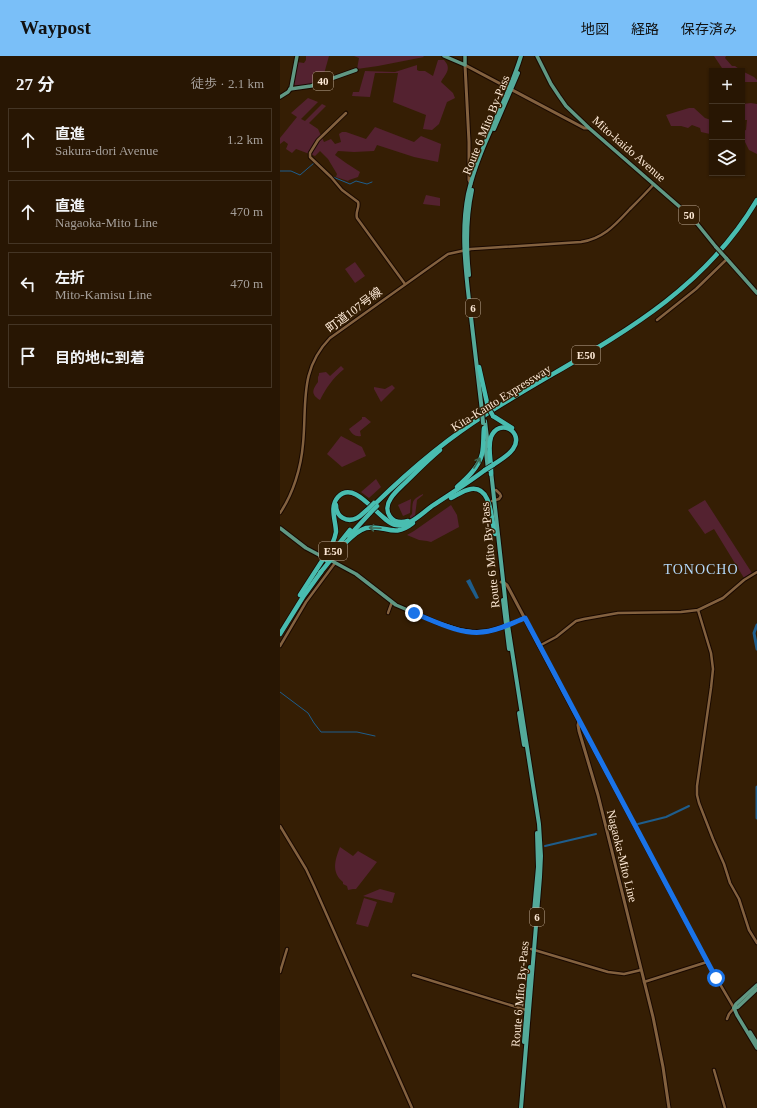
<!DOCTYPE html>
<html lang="ja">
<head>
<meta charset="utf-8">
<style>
  :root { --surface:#281603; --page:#342312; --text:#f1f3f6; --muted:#a59f9a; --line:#443525; --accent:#7abff8 }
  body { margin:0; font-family:"Times New Roman","Noto Sans JP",serif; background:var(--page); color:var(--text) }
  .controls { position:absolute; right:12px; top:12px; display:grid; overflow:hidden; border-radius:0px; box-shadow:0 1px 3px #0004 }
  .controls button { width:36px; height:36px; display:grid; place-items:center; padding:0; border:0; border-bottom:1px solid var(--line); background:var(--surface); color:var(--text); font:20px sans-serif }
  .stop { position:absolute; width:12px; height:12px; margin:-9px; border:3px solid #1a73e8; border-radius:50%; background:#fff }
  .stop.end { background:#1a73e8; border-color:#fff; box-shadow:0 1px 4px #0008 }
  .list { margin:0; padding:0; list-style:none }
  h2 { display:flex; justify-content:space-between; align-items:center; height:52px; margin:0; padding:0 16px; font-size:17px }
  h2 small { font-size:13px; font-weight:400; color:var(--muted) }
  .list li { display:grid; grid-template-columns:26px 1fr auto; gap:12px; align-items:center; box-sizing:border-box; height:64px; margin:0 8px 8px; padding:0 8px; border:1px solid var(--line); border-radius:0px }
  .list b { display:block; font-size:15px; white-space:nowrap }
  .list p { margin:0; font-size:13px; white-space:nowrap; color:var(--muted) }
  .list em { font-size:13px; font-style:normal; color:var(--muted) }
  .icon { flex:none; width:22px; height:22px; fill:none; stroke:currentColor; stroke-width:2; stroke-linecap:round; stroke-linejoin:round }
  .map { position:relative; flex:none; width:477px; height:1052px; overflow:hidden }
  header { display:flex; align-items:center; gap:24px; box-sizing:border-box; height:56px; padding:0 20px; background:var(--accent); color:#111 }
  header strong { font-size:19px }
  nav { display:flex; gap:22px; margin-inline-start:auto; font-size:14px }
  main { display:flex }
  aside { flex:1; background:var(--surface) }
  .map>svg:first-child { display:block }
  .green { fill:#542230 }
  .water { fill:#1e5d8c }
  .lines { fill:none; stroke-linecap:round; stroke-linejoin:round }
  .stream { stroke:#1e5d8c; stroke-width:1 }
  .canal { stroke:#1e5d8c; stroke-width:2 }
  .river { stroke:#1e5d8c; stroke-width:3 }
  .tertiary-casing { stroke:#190900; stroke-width:4.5 }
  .secondary-casing { stroke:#190900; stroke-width:5 }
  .primary-casing { stroke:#190900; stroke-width:5.5 }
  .trunk-casing { stroke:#190900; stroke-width:6 }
  .motorway-casing { stroke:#190900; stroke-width:6 }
  .tertiary { stroke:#83613f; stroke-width:2.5 }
  .secondary { stroke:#83613f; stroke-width:3 }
  .primary { stroke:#609883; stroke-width:3.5 }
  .trunk { stroke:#54aa9a; stroke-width:4 }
  .motorway { stroke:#49bdb0; stroke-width:4.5 }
  .primary-bridge-casing { stroke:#190900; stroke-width:5.5; stroke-linecap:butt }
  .trunk-bridge-casing { stroke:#190900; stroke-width:6; stroke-linecap:butt }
  .motorway-bridge-casing { stroke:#190900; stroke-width:6; stroke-linecap:butt }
  .primary-bridge { stroke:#609883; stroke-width:3.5 }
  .trunk-bridge { stroke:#54aa9a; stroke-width:4 }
  .motorway-bridge { stroke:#49bdb0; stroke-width:4.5 }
  .oneway { stroke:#3e6651 }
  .route { stroke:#1a73e8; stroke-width:5 }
  .labels { text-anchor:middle; stroke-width:3; stroke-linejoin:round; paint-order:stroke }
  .shield { fill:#351e04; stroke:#c0ab96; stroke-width:1 }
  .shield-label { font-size:11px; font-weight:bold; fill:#fce8d5 }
  .street-label { font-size:12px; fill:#fce8d5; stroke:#351e04 }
  .quarter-label { font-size:14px; letter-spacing:1px; fill:#b5dafb; stroke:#351e04 }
</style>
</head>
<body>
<header>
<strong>Waypost</strong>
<nav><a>地図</a><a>経路</a><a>保存済み</a></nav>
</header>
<main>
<aside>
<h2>27 分<small>徒歩 · 2.1 km</small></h2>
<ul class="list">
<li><svg class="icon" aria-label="ahead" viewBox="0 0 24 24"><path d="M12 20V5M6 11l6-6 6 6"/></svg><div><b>直進</b><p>Sakura-dori Avenue</p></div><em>1.2 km</em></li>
<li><svg class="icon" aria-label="ahead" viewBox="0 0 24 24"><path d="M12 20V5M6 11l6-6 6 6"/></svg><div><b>直進</b><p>Nagaoka-Mito Line</p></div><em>470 m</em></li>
<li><svg class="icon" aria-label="left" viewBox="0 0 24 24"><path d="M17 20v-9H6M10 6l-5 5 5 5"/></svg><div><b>左折</b><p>Mito-Kamisu Line</p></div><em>470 m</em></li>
<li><svg class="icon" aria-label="arrive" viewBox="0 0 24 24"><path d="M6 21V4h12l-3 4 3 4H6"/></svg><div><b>目的地に到着</b></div></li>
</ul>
</aside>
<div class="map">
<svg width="477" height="1052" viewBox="0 0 477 1052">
  <rect width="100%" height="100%" fill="#351e04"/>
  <g class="green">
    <polygon points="26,0 49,0 42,25 22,30 13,29 17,6 24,7 26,4"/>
    <polygon points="74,0 143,0 144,1 98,10 77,13 79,2"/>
    <polygon points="434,0 446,0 445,2 452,10 455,10 462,15 444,15"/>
    <path d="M 158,4 L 164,4 C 172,13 166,17 161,26 L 173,37 L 175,42 L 167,46 L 159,68 L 152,74 L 143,73 L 146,59 L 113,46 L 118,17 L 95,17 L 90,41 L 72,40 L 73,36 L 79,36 L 85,15 L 115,16 L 137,9 L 137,14 L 139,15 L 145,15 L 153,20 Z"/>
    <polygon points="462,15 474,21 477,24 477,26 462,26"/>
    <polygon points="28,42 38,46 21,63 25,65 42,48 46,50 29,67 38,73 44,86 51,83 55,88 61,86 59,78 62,76 66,76 86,83 95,71 134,86 141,80 161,88 158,106 134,101 97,89 94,95 74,96 58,95 55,99 66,107 80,116 78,121 69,124 68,125 56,121 57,118 48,103 40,95 35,100 16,93 12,97 6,93 8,88 4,85 0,88 0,82 17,61 11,57"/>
    <polygon points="471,47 477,48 477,98 469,94 464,84 462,76 462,75 466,74 467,64 462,64 462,48"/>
    <polygon points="409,52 414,52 425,62 431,64 432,63 432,76 430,78 421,76 420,72 412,69 408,72 401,70 391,70 386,59"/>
    <polygon points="146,139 160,142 160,150 143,148"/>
    <polygon points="75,206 85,220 75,227 65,213"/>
    <path d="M 61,310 L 64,313 C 52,323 47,331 40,344 C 30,338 33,333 38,326 L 38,321 L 39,319 L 39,317 L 46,316 L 50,320 Z"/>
    <polygon points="112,329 115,332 101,346 94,333 94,331 105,333"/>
    <path d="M 82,361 L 85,361 L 91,366 L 80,375 L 81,380 C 75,381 72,378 69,373 L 82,363 Z"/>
    <polygon points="61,380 82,391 86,400 62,411 47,398"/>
    <polygon points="96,423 101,431 89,442 81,436"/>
    <path d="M 143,438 L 143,439 L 137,444 L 135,460 L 130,463 L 130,460 L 132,458 C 133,445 131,444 143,438 Z"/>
    <polygon points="131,443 130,457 123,460 118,449"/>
    <polygon points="425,444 472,517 464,522 434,473 425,478 408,454"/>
    <polygon points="171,449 177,459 179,471 151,486 147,485 139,484 127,479 134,475"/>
    <path d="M 60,791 L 73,800 L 78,795 L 97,806 L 76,833 L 73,833 L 68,834 L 67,830 L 63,828 L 63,826 C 51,816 55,804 60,791 Z"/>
    <polygon points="100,833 115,837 112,847 83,840"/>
    <polygon points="84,842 97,846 88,871 76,868"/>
  </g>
  <polygon class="water" points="190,523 199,542 196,543 186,525"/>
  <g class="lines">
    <g class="stream">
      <polyline points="0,115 11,115 20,119 34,107"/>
      <polyline points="53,121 70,128 76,125 87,128 92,126"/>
      <polyline points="0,636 28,657 34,667 41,676 77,676 95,680"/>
    </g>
    <g class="canal">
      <polyline points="358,768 386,761 409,750"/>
      <polyline points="265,790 316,778"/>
    </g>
    <g class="river">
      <polyline points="477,569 474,577 477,593"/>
      <polyline points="477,731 477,762"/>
    </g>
    <defs>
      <g id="tertiary">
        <path d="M 66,57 L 38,84 L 30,97 L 30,101 L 51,121 L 62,134 L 78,146 C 80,151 75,156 77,162 L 125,228"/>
        <polyline points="377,264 416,233 447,203"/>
        <polyline points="212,445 219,443 221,440 220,438 216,434"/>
        <path d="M 0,457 C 13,438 21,412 23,388 C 27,347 19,314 50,282 L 168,198 L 191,193 L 301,186 C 323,183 335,169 350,153 C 358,145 366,137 374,128"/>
        <polyline points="418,554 431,597 433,613 431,632 417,730 417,739 419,747 433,783 444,808 450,827 459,843 469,874 477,887"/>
        <polyline points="108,557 112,546"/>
        <polyline points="228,569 245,562"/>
        <polyline points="0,590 26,546 55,507"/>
        <polyline points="259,590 276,581 296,565 304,563 338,557 401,556 418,554 443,542 464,524 477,516"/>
        <polyline points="299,665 427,906 454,952 449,958 447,963"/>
        <polyline points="0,770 26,813 34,830 132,1052"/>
        <polyline points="251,893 328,916 344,918 361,914"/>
        <polyline points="0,916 7,893"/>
        <polyline points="133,919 246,954"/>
        <polyline points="364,926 427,906"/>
        <polyline points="434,1014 445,1052"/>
      </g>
      <g id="secondary">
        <polyline points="191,128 189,124 189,86 185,9 304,72 309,72"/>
        <polyline points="221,526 223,526 227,529 299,665 298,669 299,675 318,739 373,961 383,1011 389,1052"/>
      </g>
      <g id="primary">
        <polyline points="164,0 185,9 185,0"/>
        <polyline points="257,0 271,28 279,40 286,50 309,72 401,152 415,165 436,191"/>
        <polyline points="10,33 31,30 76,14"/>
        <polyline points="0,41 8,36 11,32 17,0"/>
        <polyline points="446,202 477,237"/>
        <polyline points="0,472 26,492 43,501"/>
        <polyline points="52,505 76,518 116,549 158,567 180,574 194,576 209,575 227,570"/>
        <polyline points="454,952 457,959 477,992"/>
        <polyline points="454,952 456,948 477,929"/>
        <polyline points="455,952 458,951 477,933"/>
        <polyline points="470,976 477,987"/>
      </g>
      <g id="trunk">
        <polyline points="214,73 238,17"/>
        <path d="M 189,219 C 186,190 186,162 192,134"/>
        <path d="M 202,355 C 198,318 193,281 189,244 C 185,209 181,173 188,138 C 199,89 227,47 241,0"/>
        <polyline points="205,365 208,390"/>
        <polyline points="205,387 208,414"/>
        <polyline points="211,415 228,569 259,768 261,800 260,821 241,1052"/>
        <polyline points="223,544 229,593"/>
        <polyline points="239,657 244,689"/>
        <polyline points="253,866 258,811 257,777"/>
        <polyline points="244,986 250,911"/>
      </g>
      <g id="motorway">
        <polyline points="199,311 208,351"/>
        <polyline points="213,360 232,372"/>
        <path d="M 211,418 C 212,406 207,393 211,381 C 219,361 245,376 233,393 C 228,400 220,404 213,409"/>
        <path d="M 177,431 C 187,422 199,411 202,398 C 204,389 203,380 204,372"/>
        <path d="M 171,442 C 177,439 184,434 191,433 C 212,430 211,464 215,478"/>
        <path d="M 95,448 C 130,414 166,383 208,357 C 307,294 414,251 477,144"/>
        <path d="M 56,449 C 56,461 67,467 77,462 C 81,460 84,456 88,453"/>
        <path d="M 128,465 C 111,470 102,455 111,442 C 115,436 121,431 126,426 C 137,415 148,404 160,394"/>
        <polyline points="69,480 91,456"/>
        <polyline points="46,504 70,474"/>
        <path d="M 40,517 C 50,505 71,476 86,472 C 106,468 113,483 133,467"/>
        <path d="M 20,539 L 51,491 C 53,486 55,482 56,476 C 56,465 49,451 58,441 C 76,422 99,466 116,469 C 120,470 126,469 130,466 C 138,462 145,455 152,450 C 170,438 188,427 205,414"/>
        <polyline points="0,578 23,541 41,516"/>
      </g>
    </defs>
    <use href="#tertiary" class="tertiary-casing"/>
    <use href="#secondary" class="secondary-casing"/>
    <use href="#primary" class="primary-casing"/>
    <use href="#trunk" class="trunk-casing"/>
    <use href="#motorway" class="motorway-casing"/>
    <use href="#tertiary" class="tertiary"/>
    <use href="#secondary" class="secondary"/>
    <use href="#primary" class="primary"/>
    <use href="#trunk" class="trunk"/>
    <use href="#motorway" class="motorway"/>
    <defs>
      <polyline id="primary-bridge" points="436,191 446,202"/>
      <polyline id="trunk-bridge" points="202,355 203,367"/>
      <g id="motorway-bridge">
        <polyline points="208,351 213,360"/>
        <polyline points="205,414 213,409"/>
        <polyline points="88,453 94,447"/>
        <polyline points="91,456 97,450"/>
      </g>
    </defs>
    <use href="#primary-bridge" class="primary-bridge-casing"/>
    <use href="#trunk-bridge" class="trunk-bridge-casing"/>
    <use href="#motorway-bridge" class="motorway-bridge-casing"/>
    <use href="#primary-bridge" class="primary-bridge"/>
    <use href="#trunk-bridge" class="trunk-bridge"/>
    <use href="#motorway-bridge" class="motorway-bridge"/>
  </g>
  <defs><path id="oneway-shaft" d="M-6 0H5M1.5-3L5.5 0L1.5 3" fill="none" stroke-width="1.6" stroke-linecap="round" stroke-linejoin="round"/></defs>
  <g class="oneway">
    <use href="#oneway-shaft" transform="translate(197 407) rotate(-59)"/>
    <use href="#oneway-shaft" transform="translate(95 472) rotate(-177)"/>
  </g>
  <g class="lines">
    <path class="route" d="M 134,557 C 154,565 181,579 203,576 C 218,575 232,567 245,562 L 436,922"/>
  </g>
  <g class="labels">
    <g class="shield">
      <rect x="33" y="16" width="20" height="18" rx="3"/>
      <rect x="399" y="150" width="20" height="18" rx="3"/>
      <rect x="186" y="243" width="14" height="18" rx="3"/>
      <rect x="292" y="290" width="28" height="18" rx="3"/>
      <rect x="39" y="486" width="28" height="18" rx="3"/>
      <rect x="250" y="852" width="14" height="18" rx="3"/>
    </g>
    <g class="shield-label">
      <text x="43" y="29">40</text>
      <text x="409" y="163">50</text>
      <text x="193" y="256">6</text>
      <text x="306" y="303">E50</text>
      <text x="53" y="499">E50</text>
      <text x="257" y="865">6</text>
    </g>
    <g class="street-label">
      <text transform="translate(206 69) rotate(-68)" y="4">Route 6 Mito By-Pass</text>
      <text transform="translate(349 93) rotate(41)" y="4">Mito-kaido Avenue</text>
      <text transform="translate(74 254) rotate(-37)" y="4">町道107号線</text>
      <text transform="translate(221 342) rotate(-32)" y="4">Kita-Kanto Expressway</text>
      <text transform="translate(210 499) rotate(-96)" y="4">Route 6 Mito By-Pass</text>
      <text transform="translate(342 800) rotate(76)" y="4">Nagaoka-Mito Line</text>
      <text transform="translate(240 938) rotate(-85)" y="4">Route 6 Mito By-Pass</text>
    </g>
    <g class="quarter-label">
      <text x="421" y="518">TONOCHO</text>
    </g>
  </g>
</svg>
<div class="controls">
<button>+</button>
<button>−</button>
<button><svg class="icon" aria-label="layers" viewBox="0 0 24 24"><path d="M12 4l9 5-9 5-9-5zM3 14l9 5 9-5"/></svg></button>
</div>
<div class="stop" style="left:436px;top:922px"></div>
<div class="stop end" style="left:134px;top:557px"></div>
</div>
</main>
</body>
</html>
